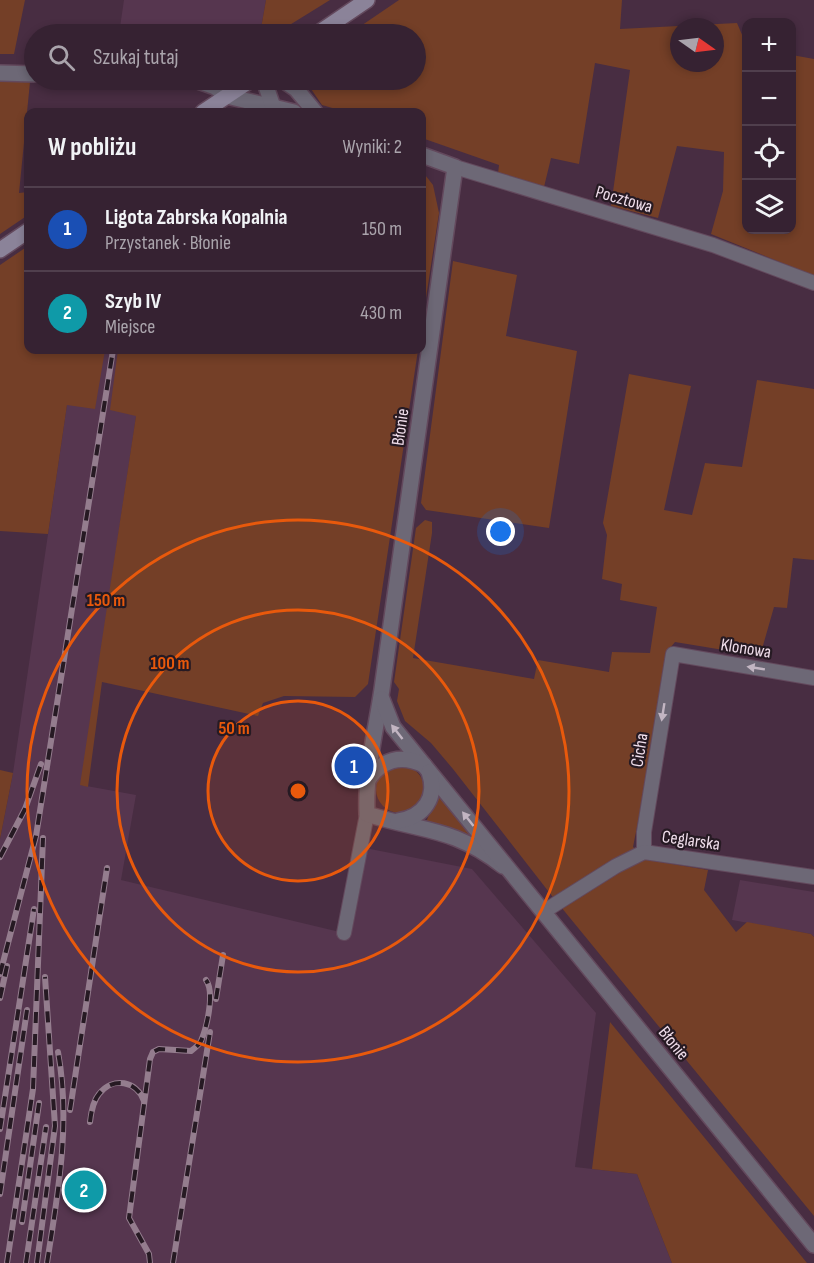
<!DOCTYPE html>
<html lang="pl">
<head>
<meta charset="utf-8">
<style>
  :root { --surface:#362232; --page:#3d2a3a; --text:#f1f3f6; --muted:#aaa4ac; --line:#503f4d; --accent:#5ed56c }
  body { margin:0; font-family:"Sofia Sans Condensed",sans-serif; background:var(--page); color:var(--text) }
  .controls { position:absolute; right:18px; top:18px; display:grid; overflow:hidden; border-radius:12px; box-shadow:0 3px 9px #0003 }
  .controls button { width:54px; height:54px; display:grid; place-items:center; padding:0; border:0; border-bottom:2px solid var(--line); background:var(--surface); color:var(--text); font:30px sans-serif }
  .compass { position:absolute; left:670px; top:18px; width:54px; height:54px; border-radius:50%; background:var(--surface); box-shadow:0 3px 9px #0003; rotate:104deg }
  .you { position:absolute; left:501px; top:532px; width:21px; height:21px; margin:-15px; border:4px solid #fff; border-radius:50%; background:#1a73e8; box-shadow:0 0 0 9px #1a73e833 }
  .badge { display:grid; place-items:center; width:39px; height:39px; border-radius:50%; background:var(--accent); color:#fff; font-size:20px; font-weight:700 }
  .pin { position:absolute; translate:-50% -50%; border:3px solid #fff; box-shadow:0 2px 6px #0006 }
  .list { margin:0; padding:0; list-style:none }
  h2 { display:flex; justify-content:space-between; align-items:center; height:78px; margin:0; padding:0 24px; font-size:26px }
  h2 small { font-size:20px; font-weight:400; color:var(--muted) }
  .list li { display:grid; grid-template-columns:39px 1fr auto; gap:18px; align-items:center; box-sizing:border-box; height:84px; padding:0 24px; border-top:2px solid var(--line) }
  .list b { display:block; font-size:22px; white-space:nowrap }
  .list p { margin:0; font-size:20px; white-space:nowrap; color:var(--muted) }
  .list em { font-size:20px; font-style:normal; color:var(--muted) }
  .icon { flex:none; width:33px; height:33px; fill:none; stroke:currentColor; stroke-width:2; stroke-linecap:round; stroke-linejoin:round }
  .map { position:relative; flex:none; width:814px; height:1263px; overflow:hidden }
  .search { position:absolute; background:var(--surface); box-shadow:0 3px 9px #0003; left:24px; top:24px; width:402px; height:66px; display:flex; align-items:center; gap:15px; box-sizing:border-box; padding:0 21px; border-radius:33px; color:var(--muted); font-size:22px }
  .panel { position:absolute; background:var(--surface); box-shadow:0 3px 9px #0003; left:24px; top:108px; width:402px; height:246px; border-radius:12px }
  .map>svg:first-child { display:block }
  .built { fill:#56364f }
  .green { fill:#743f27; fill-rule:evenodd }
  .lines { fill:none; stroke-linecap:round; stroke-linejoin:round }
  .minor-casing { stroke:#63495d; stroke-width:16 }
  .tertiary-casing { stroke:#63495d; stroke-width:18 }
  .secondary-casing { stroke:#63495d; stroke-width:18 }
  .minor { stroke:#6d6876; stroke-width:14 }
  .tertiary { stroke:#6d6876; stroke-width:15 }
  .secondary { stroke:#8b8399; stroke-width:15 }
  .rail-casing { stroke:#947d8e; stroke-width:6 }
  .rail { stroke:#261a23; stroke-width:4; stroke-dasharray:11; stroke-linecap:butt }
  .oneway { fill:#c2b5c2 }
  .ring { fill:none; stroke:#e8590c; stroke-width:3 }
  .labels { text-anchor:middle; stroke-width:4.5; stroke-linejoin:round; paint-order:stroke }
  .street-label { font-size:18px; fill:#f0deeb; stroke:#261a23 }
  .centre { fill:#e8590c; stroke:#261a23; stroke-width:3 }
  .ring-label { font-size:18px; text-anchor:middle; font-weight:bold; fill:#e8590c; stroke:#261a23; stroke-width:4.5; stroke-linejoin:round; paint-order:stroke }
</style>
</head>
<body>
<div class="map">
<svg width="814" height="1263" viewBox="0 0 814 1263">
  <rect width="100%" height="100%" fill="#482d42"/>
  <g class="built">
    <polygon points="124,0 266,0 260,34 119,34"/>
    <polygon points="75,350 146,350 81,785 136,795 121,880 344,933 360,847 472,869 596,1013 575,1167 637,1174 672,1263 0,1263 0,839 13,773"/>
    <polygon points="740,880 814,892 814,937 811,934 732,920"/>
  </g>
  <g class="green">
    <polygon points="0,0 25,0 14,54 0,54"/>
    <polygon points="266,0 330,0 275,34 260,34"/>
    <path d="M 399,0 L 622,0 L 620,29 L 737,23 L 746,44 L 746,230 L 792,230 L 792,55 L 814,59 L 814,276 L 711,234 L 723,191 L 724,152 L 677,146 L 658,218 L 611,206 L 630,70 L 595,63 L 579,164 L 551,158 L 544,187 L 498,174 L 499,165 L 422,138 L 422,112 L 346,112 L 322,105 L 309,86 L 314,80 L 416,80 L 416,34 L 349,34 ZM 679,27 L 715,27 L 715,63 L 679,63 Z"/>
    <polygon points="0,79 30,82 19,193 28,192 28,215 0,234"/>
    <polygon points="422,171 433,185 439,213 422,324"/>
    <polygon points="28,246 28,350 105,350 95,409 67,405 48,534 0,531 0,265"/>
    <polygon points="453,261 517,275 506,336 577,351 549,528 426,510 421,503"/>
    <polygon points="118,350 418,350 368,684 355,697 284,696 263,703 258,716 102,682 88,787 80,785 136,416 110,410"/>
    <polygon points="629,374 691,386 664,510 692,515 705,463 742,467 757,380 814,389 814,560 793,558 787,608 774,607 760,656 675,642 666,653 649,766 633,847 648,860 708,870 704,890 736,932 747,922 811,934 814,937 814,1216 552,896 453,769 431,743 405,721 397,701 399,689 394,682 416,528 425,520 432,522 432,533 413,658 534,679 538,660 609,672 612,652 650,653 657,607 620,600 622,584 602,579 607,535 603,523"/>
    <circle cx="400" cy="789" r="24"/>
    <polygon points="0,770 13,773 0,839"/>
    <polygon points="438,793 474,837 426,822"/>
    <polygon points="610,1022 807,1263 672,1263 637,1174 592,1169"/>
  </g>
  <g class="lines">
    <defs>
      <g id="minor">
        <polyline points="455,167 713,245 814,283"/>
        <polyline points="644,852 644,832 673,654 814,678"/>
        <polyline points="543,912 616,866 644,852 814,877"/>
        <polyline points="344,933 367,814"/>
      </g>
      <g id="tertiary">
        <polyline points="0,73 34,74"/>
        <polyline points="195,80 215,87 227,96 294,112"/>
        <polyline points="264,80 273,107"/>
        <polyline points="283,80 296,89 315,112"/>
        <path d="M 422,155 L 455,167 L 382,689 C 376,730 365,772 367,814 C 423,832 453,827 503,866"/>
        <polyline points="382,699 393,727 814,1245"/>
        <path d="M 368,780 C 382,759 401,754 424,765"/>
        <path d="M 398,821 C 424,817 438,797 429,772"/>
      </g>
      <g id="secondary">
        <polyline points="317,34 367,0"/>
        <polyline points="203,112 251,80"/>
        <polyline points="0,250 28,231"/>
      </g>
    </defs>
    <use href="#minor" class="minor-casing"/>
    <use href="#tertiary" class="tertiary-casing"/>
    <use href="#secondary" class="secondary-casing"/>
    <use href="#minor" class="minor"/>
    <use href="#tertiary" class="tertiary"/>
    <use href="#secondary" class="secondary"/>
    <defs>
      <g id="rail">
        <polyline points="0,857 25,809 41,764"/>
        <polyline points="0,974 36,836 113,350"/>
        <polyline points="0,998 7,966"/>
        <polyline points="216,999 223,955"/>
        <polyline points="70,1110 107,868"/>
        <path d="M 90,1122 C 91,1113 93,1101 99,1094 C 113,1076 137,1081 144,1101"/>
        <polyline points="0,1129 34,909"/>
        <polyline points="0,1194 27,1010"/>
        <polyline points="22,1222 39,1103"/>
        <polyline points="7,1263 33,1089 43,838"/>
        <polyline points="26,1263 46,1127"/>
        <polyline points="37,1263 55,1126 45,977"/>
        <path d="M 47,1263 C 58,1193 71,1123 58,1052"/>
        <path d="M 150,1263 L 149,1254 L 129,1218 L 150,1059 L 153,1052 L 159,1049 L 191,1051 C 195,1048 199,1045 201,1041 C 207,1027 215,992 206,980"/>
        <polyline points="173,1263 210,1032"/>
      </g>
    </defs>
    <use href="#rail" class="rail-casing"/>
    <use href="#rail" class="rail"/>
  </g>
  <defs><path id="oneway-solid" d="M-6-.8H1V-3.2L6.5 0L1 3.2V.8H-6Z" transform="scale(1.5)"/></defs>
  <g class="oneway">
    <use href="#oneway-solid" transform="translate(756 668) rotate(-171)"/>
    <use href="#oneway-solid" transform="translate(663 712) rotate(99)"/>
    <use href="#oneway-solid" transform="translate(397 732) rotate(-128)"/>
    <use href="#oneway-solid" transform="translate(468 819) rotate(-128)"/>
  </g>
  <circle cx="298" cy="791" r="90" fill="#e8590c" fill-opacity=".12"/>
  <g class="ring">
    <circle cx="298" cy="791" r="90"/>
    <circle cx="298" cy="791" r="181"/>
    <circle cx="298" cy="791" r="271"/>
  </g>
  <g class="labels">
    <g class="street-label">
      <text transform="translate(624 199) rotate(16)" y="6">Pocztowa</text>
      <text transform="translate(400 427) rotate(-82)" y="6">Błonie</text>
      <text transform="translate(746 648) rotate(9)" y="6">Klonowa</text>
      <text transform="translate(639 750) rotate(-81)" y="6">Cicha</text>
      <text transform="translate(691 840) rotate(8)" y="6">Ceglarska</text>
      <text transform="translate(674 1043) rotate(51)" y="6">Błonie</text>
    </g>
  </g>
  <circle cx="298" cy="791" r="9" class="centre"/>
  <g class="ring-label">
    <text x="106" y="606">150 m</text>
    <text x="170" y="669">100 m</text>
    <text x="234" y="734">50 m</text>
  </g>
</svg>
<div class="controls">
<button>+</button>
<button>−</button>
<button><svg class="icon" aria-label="locate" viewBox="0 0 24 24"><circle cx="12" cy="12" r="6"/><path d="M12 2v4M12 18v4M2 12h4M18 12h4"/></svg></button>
<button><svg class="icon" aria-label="layers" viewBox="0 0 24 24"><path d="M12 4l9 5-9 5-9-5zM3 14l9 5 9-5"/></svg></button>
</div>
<svg class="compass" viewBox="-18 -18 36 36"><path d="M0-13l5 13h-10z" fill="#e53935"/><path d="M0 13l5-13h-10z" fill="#aaa4ac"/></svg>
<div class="you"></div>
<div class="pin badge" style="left:354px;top:766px;background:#1a4fb4">1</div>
<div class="pin badge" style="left:84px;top:1190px;background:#0f9aa8">2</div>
<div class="search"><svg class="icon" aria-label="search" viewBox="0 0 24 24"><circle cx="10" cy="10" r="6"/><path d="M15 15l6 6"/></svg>Szukaj tutaj</div>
<section class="panel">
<h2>W pobliżu<small>Wyniki: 2</small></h2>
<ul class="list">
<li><span class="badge" style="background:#1a4fb4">1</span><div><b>Ligota Zabrska Kopalnia</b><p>Przystanek · Błonie</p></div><em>150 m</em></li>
<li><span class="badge" style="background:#0f9aa8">2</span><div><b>Szyb IV</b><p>Miejsce</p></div><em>430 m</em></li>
</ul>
</section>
</div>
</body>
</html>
